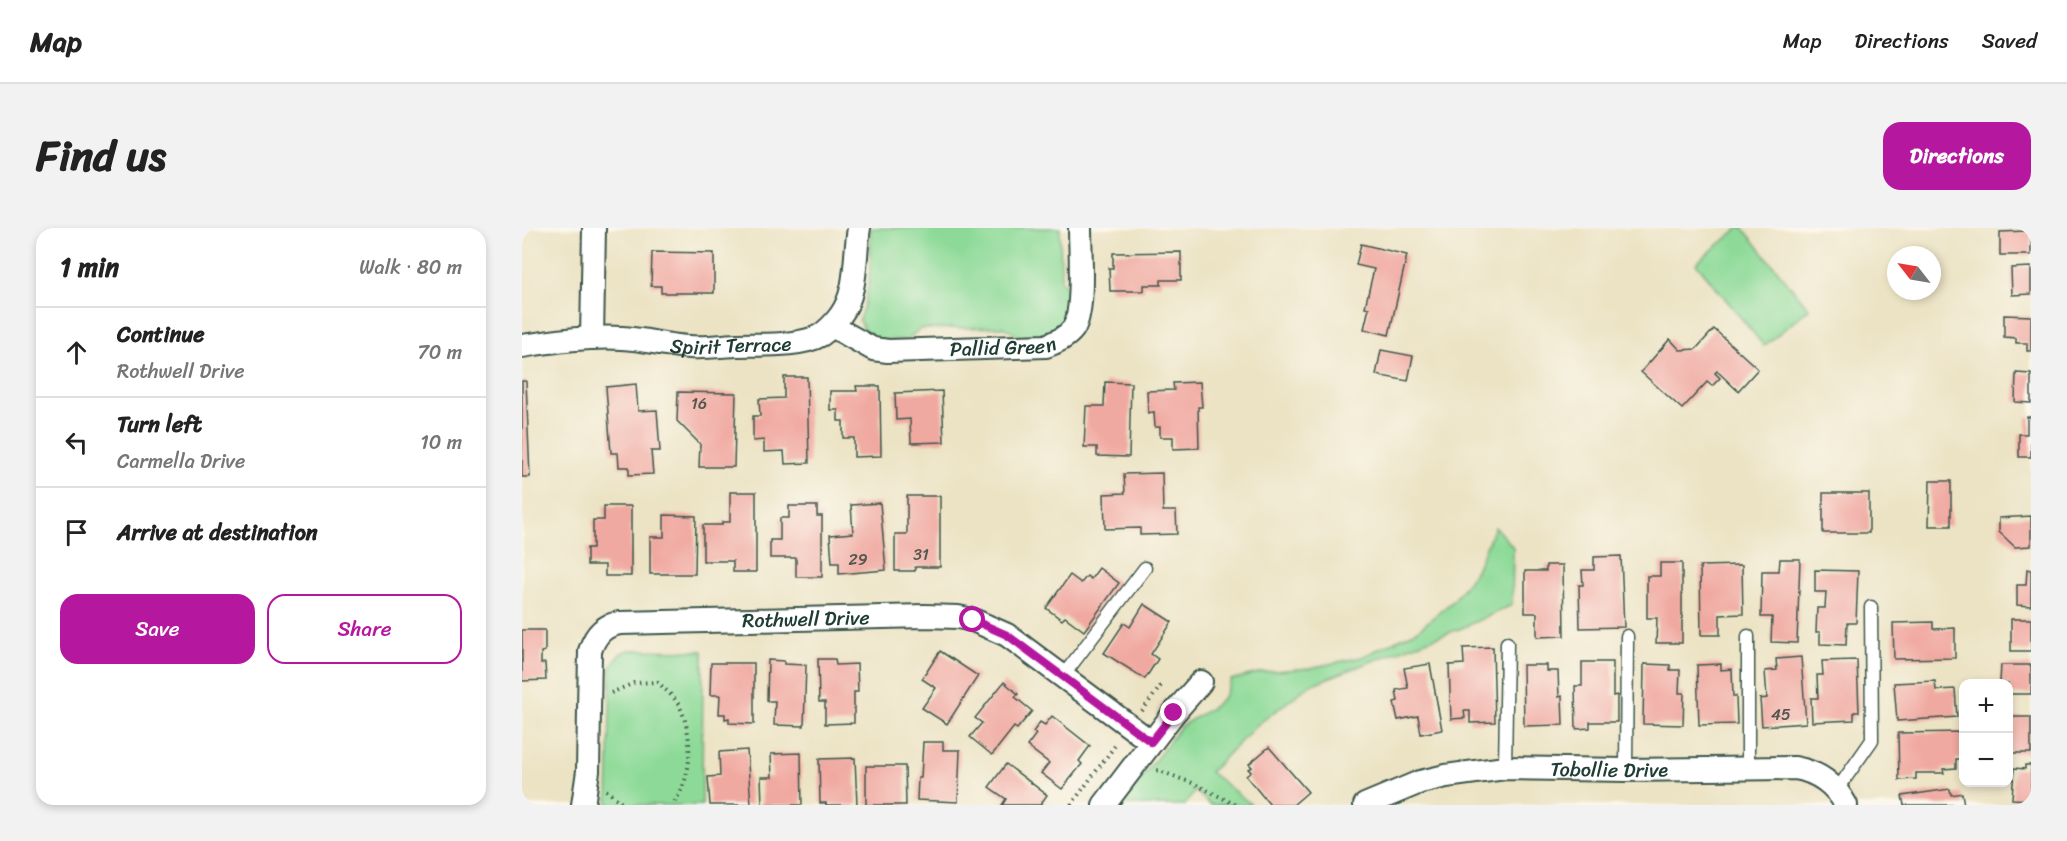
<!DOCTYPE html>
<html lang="en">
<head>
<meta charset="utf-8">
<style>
  :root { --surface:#fff; --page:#f2f2f2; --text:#222; --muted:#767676; --line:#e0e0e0; --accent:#b5179e }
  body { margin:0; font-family:Sriracha,sans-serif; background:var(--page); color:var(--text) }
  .controls { position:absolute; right:18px; bottom:18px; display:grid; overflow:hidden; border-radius:12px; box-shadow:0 3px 9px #0003 }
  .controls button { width:54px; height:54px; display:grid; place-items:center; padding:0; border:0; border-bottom:2px solid var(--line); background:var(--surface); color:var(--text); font:30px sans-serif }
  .compass { position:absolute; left:1365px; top:18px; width:54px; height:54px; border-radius:50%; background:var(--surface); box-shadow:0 3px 9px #0003; rotate:301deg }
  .stop { position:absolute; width:18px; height:18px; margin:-14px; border:4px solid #b5179e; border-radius:50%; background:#fff }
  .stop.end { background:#b5179e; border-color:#fff; box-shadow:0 2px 6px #0008 }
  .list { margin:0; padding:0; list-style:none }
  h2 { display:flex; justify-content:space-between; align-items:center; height:78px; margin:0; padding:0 24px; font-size:26px }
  h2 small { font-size:20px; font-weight:400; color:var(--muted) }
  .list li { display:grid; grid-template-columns:39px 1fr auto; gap:18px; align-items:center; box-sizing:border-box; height:90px; padding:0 24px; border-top:2px solid var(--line) }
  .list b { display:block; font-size:22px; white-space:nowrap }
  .list p { margin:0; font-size:20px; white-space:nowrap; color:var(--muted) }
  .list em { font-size:20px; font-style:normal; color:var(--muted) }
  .actions { display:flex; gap:12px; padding:18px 24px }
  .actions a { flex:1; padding:14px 0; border:2px solid var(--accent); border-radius:18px; text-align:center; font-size:21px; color:var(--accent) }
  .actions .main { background:var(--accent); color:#fff }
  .icon { flex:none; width:33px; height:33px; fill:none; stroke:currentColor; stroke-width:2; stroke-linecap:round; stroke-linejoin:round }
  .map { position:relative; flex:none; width:1509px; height:577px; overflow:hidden; border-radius:18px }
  header { display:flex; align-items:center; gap:36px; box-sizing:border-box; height:84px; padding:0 30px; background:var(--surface); border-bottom:2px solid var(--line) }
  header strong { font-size:28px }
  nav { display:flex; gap:33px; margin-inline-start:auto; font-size:21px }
  .intro { display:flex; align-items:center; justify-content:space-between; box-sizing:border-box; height:144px; padding:0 36px }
  h1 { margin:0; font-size:42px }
  .button { padding:15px 27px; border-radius:18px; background:var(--accent); color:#fff; font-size:21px; font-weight:700 }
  main { display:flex; gap:36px; padding:0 36px }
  aside { flex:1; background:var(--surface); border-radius:18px; box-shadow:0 3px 9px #0003 }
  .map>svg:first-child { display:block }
  .green { fill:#8dda98; stroke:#568c66; stroke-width:1.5 }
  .building { fill:#f0a9a1 }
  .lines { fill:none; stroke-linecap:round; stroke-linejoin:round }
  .lane-casing { stroke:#3e564a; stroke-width:15 }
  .street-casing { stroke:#3e564a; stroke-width:26 }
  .path { stroke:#3e564a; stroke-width:4; stroke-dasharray:1.5 4.5; stroke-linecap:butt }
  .lane { stroke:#fff; stroke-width:12 }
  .street { stroke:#fff; stroke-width:22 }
  .route { stroke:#b5179e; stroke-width:8 }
  .labels { text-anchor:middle; stroke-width:4.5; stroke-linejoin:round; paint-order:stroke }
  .number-label { font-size:16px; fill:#53584f }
  .street-label { font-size:20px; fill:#1f3d34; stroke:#fbf7ec }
</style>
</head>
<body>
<header>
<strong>Map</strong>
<nav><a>Map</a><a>Directions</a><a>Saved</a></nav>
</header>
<div class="intro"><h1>Find us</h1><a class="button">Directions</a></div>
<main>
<aside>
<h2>1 min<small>Walk · 80 m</small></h2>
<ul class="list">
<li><svg class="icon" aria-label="ahead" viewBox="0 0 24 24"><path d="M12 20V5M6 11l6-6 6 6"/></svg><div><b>Continue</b><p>Rothwell Drive</p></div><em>70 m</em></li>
<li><svg class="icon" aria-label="left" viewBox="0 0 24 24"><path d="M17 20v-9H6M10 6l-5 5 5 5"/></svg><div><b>Turn left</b><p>Carmella Drive</p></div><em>10 m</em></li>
<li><svg class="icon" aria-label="arrive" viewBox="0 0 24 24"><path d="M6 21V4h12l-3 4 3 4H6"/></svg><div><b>Arrive at destination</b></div></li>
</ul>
<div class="actions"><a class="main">Save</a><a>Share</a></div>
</aside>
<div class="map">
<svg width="1509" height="577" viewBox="0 0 1509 577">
  <rect width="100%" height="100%" fill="#fbf7ec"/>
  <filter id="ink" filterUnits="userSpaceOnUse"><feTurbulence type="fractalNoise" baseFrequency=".0167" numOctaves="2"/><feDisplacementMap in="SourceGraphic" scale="12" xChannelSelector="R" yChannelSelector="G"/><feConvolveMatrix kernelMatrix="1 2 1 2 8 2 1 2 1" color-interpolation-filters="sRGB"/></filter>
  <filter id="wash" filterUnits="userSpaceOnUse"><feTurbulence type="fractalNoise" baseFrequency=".008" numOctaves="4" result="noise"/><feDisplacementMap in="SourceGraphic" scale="24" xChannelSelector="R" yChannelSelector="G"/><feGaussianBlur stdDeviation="1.35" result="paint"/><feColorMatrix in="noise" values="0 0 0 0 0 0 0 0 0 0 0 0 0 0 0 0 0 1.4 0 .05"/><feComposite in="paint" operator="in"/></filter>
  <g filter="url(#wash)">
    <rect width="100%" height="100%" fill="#ece3c4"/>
    <g class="green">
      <path d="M 350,0 L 538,0 L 539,53 L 547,60 L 546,82 L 541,95 L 527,106 L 498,109 L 481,99 L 398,101 L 384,112 L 354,112 L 344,105 L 337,92 C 349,62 349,36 348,5 Z"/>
      <polygon points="1217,0 1221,0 1287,81 1242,118 1174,35"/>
      <polygon points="973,299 991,319 990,377 940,400 887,419 788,457 735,497 688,544 730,577 689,577 673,563 663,577 599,577 659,498 691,479 702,469 709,452 740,444 788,440 840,429 896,402 932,372 953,344"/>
      <polygon points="106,422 181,423 180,577 86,577 89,438 99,425"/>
    </g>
    <g id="blocks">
      <g class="building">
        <polygon points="1504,0 1509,0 1509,27 1478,27 1478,4 1504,3"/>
        <polygon points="839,16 885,27 867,107 842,101 847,80 843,79 852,41 834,37"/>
        <polygon points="130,24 192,25 192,65 139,65 139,58 129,58"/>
        <polygon points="659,24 659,52 639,52 639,57 622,57 622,63 588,63 587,40 591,40 591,25"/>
        <polygon points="1509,39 1509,66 1490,67 1489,40"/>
        <polygon points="1482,87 1509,88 1509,123 1505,123 1505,115 1494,115 1494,110 1482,109"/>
        <polygon points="1192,101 1236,141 1216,163 1195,143 1193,145 1198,150 1190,158 1185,154 1160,181 1119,144 1148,111 1158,122 1174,121"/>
        <polygon points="859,122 891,128 886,153 854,147"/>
        <polygon points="1494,145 1509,146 1509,175 1493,174"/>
        <polygon points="262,149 285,149 287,235 263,236 262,223 242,224 242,212 231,213 231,188 238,188 237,171 262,170"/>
        <polygon points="0,153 4,153 8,249 0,249"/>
        <polygon points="583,154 609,155 607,229 575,228 575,219 562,219 564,178 582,178"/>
        <polygon points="678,154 680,179 676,179 677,220 651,221 651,209 638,209 638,199 633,199 632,184 626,185 625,163 652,162 651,155"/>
        <polygon points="114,156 116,183 135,182 138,223 129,223 131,246 107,247 107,239 97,239 96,225 89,225 84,159"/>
        <polygon points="334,158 358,158 359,228 332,229 332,210 321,210 321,193 316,193 316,182 308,182 308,163 335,163"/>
        <polygon points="420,163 422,214 389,215 388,191 374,192 373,165"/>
        <polygon points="156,164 214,165 212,239 177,239 178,216 155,193"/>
        <polygon points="1505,189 1509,189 1509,229 1497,229 1497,206 1505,206"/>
        <polygon points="640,245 641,283 654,283 655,306 618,307 618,300 583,301 582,266 603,265 602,246"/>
        <polygon points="1408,253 1429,253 1429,298 1407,298"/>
        <polygon points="208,264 234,264 234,344 211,344 211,333 181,333 181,297 200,297 200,294 208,294"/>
        <rect x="1301" y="265" width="46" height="40"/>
        <polygon points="385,268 418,268 418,339 393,339 393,343 373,343 373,306 385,306"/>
        <polygon points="358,275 364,342 317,346 317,335 310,335 308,307 331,305 329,277"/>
        <polygon points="82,278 109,278 109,348 83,348 83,337 65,337 65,320 71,320 71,292 82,292"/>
        <polygon points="267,278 295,278 295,288 300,288 300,349 274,349 274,330 248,330 248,312 258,312 258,290 267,290"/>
        <polygon points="142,287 174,288 173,346 128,346 128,309 142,309"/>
        <polygon points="1509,288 1509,318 1493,319 1477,304 1477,290"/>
        <polygon points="1099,328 1102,399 1058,400 1057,357 1061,357 1060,342 1072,342 1072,329"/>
        <polygon points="1258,331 1278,331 1275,415 1249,414 1250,389 1239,389 1240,343 1257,343"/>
        <polygon points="1138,335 1160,335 1160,415 1134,415 1135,390 1125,390 1125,348 1138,348"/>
        <polygon points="1024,337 1041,337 1042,408 1015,409 1015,385 1003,385 1003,343 1024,343"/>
        <polygon points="1220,337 1221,386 1198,387 1198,407 1179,407 1178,338"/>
        <polygon points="577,340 597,355 562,403 543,389 540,392 524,380 548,347 559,355 565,348 569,351"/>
        <polygon points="1505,341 1509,342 1509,378 1495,377 1495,357 1504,357"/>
        <polygon points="1293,342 1336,343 1334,395 1325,395 1324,417 1298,416 1298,404 1294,404 1295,380 1303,380 1304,364 1293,364"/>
        <polygon points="622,376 650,394 629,426 636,431 623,451 582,425 602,395 608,399"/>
        <rect x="1489" y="391" width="20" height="32"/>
        <polygon points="1411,394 1411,401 1433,400 1433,430 1372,431 1371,395"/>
        <polygon points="0,402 23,402 23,423 19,424 19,436 23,435 24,452 0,453"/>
        <polygon points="971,419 973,494 948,495 948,483 942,483 943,490 929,491 927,437 942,436 941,420"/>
        <polygon points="418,423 456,448 425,496 400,480 414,460 400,451"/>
        <polygon points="1279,429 1284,495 1240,498 1238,471 1245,470 1243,443 1255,442 1254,431"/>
        <polygon points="296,431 313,431 314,437 335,436 336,464 332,464 332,495 303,496 303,474 297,474"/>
        <polygon points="246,432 262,433 262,436 284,437 282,498 252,497 253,473 245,473"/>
        <polygon points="1335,432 1337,484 1332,484 1332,492 1290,494 1289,470 1296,470 1295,447 1301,447 1300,433"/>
        <polygon points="1060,434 1091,434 1091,468 1095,467 1095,494 1068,494 1068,500 1054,501 1053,458 1060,458"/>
        <polygon points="189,435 232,435 232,496 207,495 207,490 203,491 203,486 197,486 198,467 188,467"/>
        <polygon points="908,436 920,502 899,506 896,488 876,492 872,474 876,473 874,462 886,460 882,440"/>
        <polygon points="1122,436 1148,437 1148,442 1158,442 1157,465 1162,465 1161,497 1121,496"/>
        <polygon points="1199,436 1199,442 1210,441 1211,468 1214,468 1215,496 1177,497 1175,437"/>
        <polygon points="1001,437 1025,437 1025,443 1036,443 1037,469 1040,468 1041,497 1002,498"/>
        <polygon points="1479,437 1509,437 1509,466 1488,466 1486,455 1481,455 1478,453"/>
        <polygon points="1413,453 1414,462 1433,461 1435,489 1375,493 1372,455"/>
        <polygon points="482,454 496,466 493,469 510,483 495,501 492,499 470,527 448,509 460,495 453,490"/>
        <polygon points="530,488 568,518 557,533 560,536 540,561 519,545 527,535 505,518 514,506 511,504 518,494 523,497"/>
        <polygon points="1487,489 1509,489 1509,525 1486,525"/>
        <polygon points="1442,504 1442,531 1434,531 1434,540 1421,541 1422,545 1394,545 1394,551 1377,552 1376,505"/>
        <polygon points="401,514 421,514 421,522 438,522 436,574 395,572 396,550 399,550"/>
        <polygon points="747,519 786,564 771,577 748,577 724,548 729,544 726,541 730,539 727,536"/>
        <polygon points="225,522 229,577 188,577 186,549 198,548 197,524"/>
        <polygon points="279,525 280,577 240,577 239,549 250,549 249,526"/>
        <polygon points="333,530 335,577 304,577 304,575 298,575 297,531"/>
        <polygon points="484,536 525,567 518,577 480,577 484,571 467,559"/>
        <polygon points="1503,537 1509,537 1509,572 1490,571 1492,540 1503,541"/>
        <polygon points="344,538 383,538 384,577 344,577"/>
        <polygon points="1428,561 1429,567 1440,565 1442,577 1382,577 1380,568"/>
      </g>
    </g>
  </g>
  <g filter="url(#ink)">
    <use href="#blocks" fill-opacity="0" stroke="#3e564a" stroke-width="1.5"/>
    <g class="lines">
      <defs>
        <g id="lane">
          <polyline points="1226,408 1226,542"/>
          <polyline points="541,448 623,340"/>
          <polyline points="983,540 985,415"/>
          <polyline points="1104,542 1105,408"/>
          <polyline points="1315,562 1350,512 1349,379"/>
        </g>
        <g id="street">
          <path id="s1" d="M 310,98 L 351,121 L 366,123 L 524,118 C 534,114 544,110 551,101 C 563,84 558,23 558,0"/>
          <polyline points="70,110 72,0"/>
          <path id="s2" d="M 0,118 C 33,113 67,108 100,110 C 123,111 145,118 168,119 C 183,120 198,118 213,117 C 238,116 278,119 299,107 C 306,102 313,95 318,88 C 336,64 332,29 337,0"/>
          <path id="s3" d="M 61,577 L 66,543 L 68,423 C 73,407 82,397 98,395 L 403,388 L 436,389 L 451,392 L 485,407 L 629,514"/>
          <polyline points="582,577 652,485 679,454"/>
          <path id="s4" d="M 843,577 L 898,554 L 924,548 L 983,540 L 1104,542 L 1273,540 C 1296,544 1313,556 1324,577"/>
        </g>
      </defs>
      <use href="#lane" class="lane-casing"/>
      <use href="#street" class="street-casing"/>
      <g class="path">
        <path d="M 89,465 L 112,455 L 136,454 C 143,462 154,470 158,479 C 172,510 171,551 150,577"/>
        <polyline points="620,483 641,455"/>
        <polyline points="635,542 673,556 714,577"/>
        <polyline points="84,562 102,577"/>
        <polyline points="549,577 595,515"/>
      </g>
      <use href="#lane" class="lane"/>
      <use href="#street" class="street"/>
    </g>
  </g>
  <g class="lines" filter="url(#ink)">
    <polyline class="route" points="451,392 485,407 629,514 652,485"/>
  </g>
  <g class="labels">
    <g class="number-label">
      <text x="177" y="181">16</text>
      <text x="399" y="332">31</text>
      <text x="336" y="337">29</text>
      <text x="1259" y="492">45</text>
    </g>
    <g class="street-label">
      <text dy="7" stroke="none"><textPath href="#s2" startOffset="210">Spirit Terrace</textPath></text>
      <text dy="7" stroke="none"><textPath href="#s1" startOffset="177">Pallid Green</textPath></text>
      <text dy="7" stroke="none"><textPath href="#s3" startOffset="384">Rothwell Drive</textPath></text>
      <text dy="7" stroke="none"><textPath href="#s4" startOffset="250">Tobollie Drive</textPath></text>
    </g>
  </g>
</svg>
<div class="controls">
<button>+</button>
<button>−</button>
</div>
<svg class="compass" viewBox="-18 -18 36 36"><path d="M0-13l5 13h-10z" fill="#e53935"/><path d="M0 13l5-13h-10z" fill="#767676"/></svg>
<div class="stop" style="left:451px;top:392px"></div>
<div class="stop end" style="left:652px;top:485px"></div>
</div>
</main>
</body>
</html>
